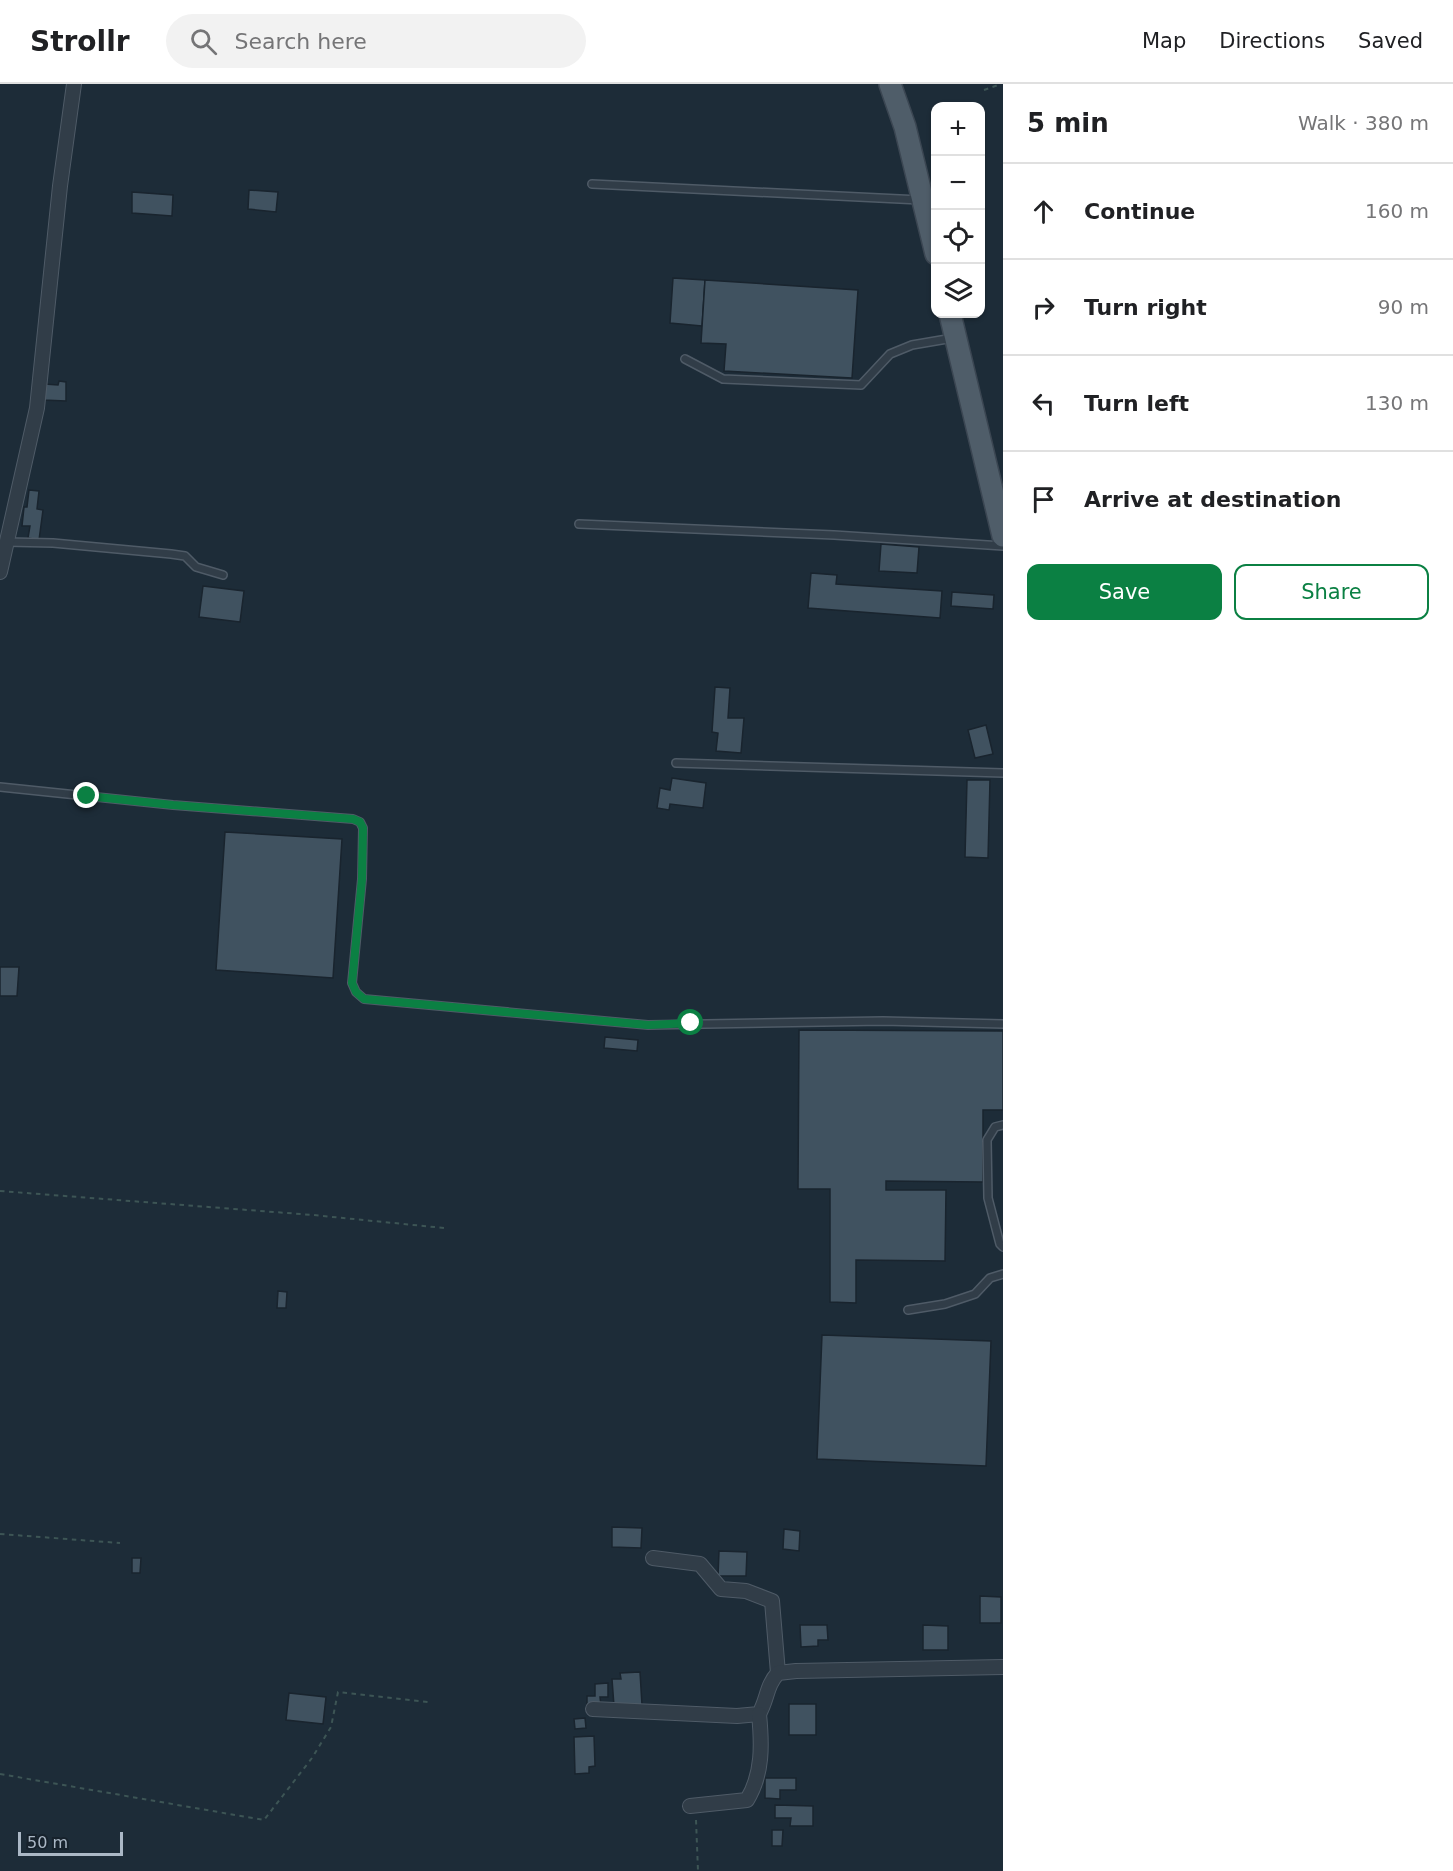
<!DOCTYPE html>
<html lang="en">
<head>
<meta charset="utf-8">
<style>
  :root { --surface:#fff; --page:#f2f2f2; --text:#202124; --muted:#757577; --line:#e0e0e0; --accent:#0b8043 }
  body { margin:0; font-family:"DejaVu Sans",sans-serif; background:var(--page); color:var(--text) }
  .controls { position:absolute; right:18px; top:18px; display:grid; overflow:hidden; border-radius:12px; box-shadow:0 2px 4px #0004 }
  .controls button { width:54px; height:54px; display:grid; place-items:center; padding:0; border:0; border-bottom:2px solid var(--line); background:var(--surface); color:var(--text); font:30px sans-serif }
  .scale { position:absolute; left:18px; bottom:15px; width:105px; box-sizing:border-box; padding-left:6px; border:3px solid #abb8c6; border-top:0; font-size:16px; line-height:21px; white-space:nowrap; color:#abb8c6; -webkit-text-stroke:4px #17222c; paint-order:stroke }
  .stop { position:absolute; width:18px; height:18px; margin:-14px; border:4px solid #0b8043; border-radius:50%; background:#fff }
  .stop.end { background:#0b8043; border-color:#fff; box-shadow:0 2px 6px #0008 }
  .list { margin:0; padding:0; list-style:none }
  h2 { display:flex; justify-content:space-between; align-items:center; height:78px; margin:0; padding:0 24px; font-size:26px }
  h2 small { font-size:20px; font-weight:400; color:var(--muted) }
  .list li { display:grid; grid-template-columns:39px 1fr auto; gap:18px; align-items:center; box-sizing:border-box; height:96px; padding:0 24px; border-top:2px solid var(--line) }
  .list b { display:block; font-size:22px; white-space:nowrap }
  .list em { font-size:20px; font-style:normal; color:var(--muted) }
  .actions { display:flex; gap:12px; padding:18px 24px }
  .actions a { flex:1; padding:14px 0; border:2px solid var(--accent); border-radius:12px; text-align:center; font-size:21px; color:var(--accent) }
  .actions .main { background:var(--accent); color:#fff }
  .icon { flex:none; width:33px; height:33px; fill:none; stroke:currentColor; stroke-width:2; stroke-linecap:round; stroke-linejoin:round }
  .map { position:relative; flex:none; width:1003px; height:1787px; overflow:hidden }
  header { display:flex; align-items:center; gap:36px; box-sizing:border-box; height:84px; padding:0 30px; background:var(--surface); border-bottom:2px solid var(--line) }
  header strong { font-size:28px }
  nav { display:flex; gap:33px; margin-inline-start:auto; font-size:21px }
  .search { width:420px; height:54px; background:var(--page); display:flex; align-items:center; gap:15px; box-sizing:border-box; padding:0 21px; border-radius:33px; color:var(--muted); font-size:22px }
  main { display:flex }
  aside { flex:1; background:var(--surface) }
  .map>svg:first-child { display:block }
  .building { fill:#405260; stroke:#19242e; stroke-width:1.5 }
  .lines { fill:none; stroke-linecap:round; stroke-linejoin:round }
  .lane-casing { stroke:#4f5b67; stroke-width:10 }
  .street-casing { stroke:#4f5b67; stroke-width:16 }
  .primary-casing { stroke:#3b4652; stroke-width:24 }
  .path { stroke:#3d5555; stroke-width:2; stroke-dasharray:4.5 4.5; stroke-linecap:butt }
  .lane { stroke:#313d48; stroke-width:7 }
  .street { stroke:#313d48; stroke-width:14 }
  .primary { stroke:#4f5d69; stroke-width:21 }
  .route { stroke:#0b8043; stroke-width:8 }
</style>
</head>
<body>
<header>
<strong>Strollr</strong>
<div class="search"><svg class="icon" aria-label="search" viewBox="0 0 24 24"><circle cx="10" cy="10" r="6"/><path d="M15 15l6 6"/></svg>Search here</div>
<nav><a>Map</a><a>Directions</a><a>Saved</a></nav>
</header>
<main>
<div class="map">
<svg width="1003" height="1787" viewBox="0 0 1003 1787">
  <rect width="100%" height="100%" fill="#1d2c38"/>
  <g class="building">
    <polygon points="249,106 278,108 276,128 248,125"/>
    <polygon points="132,108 173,111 172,132 132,129"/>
    <polygon points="673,194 705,196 702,242 670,239"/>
    <polygon points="705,196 858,206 852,294 724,287 726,260 701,259"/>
    <polygon points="59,297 66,298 66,317 43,316 44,300 58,301"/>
    <polygon points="29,406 39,407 37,425 43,426 39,456 28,454 30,442 22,442 24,423 27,423"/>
    <polygon points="881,460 919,463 917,489 879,487"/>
    <polygon points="811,489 837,491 836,500 942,507 940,534 808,524"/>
    <polygon points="203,502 244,507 240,538 199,533"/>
    <polygon points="952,508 994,511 993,525 951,522"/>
    <polygon points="715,603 730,604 728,634 744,634 741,669 716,667 718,649 712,648"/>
    <polygon points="986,641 993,670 975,674 968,646"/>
    <polygon points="672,694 706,699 703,724 670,720 669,726 657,724 660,704 670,706"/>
    <polygon points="967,696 990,696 988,774 965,773"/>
    <polygon points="225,748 342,755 333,894 216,886"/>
    <polygon points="0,883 19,883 17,912 0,912"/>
    <polygon points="799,946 1003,947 1003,1026 983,1026 983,1098 886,1097 886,1106 946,1106 945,1177 856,1176 856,1219 830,1218 830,1105 798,1105"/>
    <polygon points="605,953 638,956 637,967 604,964"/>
    <polygon points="278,1207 287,1208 286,1224 277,1224"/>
    <polygon points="822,1251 991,1257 986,1382 817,1375"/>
    <polygon points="612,1443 642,1444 641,1464 612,1463"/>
    <polygon points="784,1445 800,1447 799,1467 783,1465"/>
    <polygon points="719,1467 747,1468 746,1492 718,1492"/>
    <polygon points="132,1474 141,1474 140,1489 132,1489"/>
    <polygon points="980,1512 1001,1513 1001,1539 980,1539"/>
    <polygon points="800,1541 827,1541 828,1556 818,1556 818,1562 801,1563"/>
    <polygon points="923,1541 948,1542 948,1566 923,1566"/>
    <polygon points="640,1588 642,1621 614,1622 612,1595 621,1595 620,1589"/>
    <polygon points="608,1599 608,1613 600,1613 601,1622 587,1622 587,1612 595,1612 595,1600"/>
    <polygon points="289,1609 326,1613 323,1640 286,1636"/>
    <rect x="789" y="1620" width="27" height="31"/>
    <polygon points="585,1634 586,1644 575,1645 574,1635"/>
    <polygon points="594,1652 595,1682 589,1683 589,1689 575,1690 574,1653"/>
    <polygon points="765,1694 796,1694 796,1706 780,1706 780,1715 765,1714"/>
    <polygon points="775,1721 813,1722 813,1742 790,1742 791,1734 775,1734"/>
    <polygon points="772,1746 783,1746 782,1762 772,1762"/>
  </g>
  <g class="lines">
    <defs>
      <g id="lane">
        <polyline points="592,100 920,116"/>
        <polyline points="685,275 723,295 861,301 890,270 912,261 953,254"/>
        <polyline points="579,440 834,451 1003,462"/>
        <polyline points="7,458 53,459 171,470 185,472 196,483 223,491"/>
        <polyline points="676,679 1003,689"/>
        <polyline points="0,703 173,721 353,735 360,738 363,744 362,795 352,899 356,908 364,915 648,941 883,937 1003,940"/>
        <polyline points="1003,1041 995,1043 987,1056 988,1114 1000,1160 1003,1163"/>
        <polyline points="908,1226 945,1220 975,1210 990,1194 1003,1190"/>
      </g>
      <g id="street">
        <polyline points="0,488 37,324 60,102 74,0"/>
        <polyline points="653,1474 700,1480 721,1505 746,1507 772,1517 778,1589"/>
        <path d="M 593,1625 L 737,1632 L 759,1630 C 768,1614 766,1602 778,1589 L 796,1587 L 1003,1583"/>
        <path d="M 690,1722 L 747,1716 C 763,1690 762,1660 759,1630"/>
      </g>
      <g id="primary">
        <polyline points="890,0 905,43 936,170"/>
        <polyline points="950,230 1003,452"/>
      </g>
    </defs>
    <use href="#lane" class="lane-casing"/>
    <use href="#street" class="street-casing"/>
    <use href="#primary" class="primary-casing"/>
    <g class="path">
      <polyline points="984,6 1001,0"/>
      <polyline points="0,1107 313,1131 444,1144"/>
      <polyline points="0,1450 120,1459"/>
      <polyline points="0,1690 264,1736 312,1674 331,1643 338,1608 428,1618"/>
      <polyline points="696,1736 698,1787"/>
    </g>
    <use href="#lane" class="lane"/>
    <use href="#street" class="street"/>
    <use href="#primary" class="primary"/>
  </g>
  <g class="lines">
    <polyline class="route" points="87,712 173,721 353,735 360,738 363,744 362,795 352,899 356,908 364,915 648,941 691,939"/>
  </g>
</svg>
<div class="controls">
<button>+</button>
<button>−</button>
<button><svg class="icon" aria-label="locate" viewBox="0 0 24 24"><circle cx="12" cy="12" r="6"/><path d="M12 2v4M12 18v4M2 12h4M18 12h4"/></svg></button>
<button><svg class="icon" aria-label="layers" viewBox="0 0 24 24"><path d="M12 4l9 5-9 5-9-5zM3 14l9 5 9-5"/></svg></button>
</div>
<div class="scale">50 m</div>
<div class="stop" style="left:691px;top:939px"></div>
<div class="stop end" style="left:87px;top:712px"></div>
</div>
<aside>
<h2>5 min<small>Walk · 380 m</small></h2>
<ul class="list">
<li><svg class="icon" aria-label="ahead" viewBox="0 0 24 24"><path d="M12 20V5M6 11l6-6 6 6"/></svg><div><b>Continue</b></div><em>160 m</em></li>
<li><svg class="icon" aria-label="right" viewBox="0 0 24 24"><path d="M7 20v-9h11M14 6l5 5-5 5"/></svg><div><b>Turn right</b></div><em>90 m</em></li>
<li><svg class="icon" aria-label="left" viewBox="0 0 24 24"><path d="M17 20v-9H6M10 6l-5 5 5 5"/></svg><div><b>Turn left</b></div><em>130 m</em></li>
<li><svg class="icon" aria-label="arrive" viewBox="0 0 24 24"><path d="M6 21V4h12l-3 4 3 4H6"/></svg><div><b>Arrive at destination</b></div></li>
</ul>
<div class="actions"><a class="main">Save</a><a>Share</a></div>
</aside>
</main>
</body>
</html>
